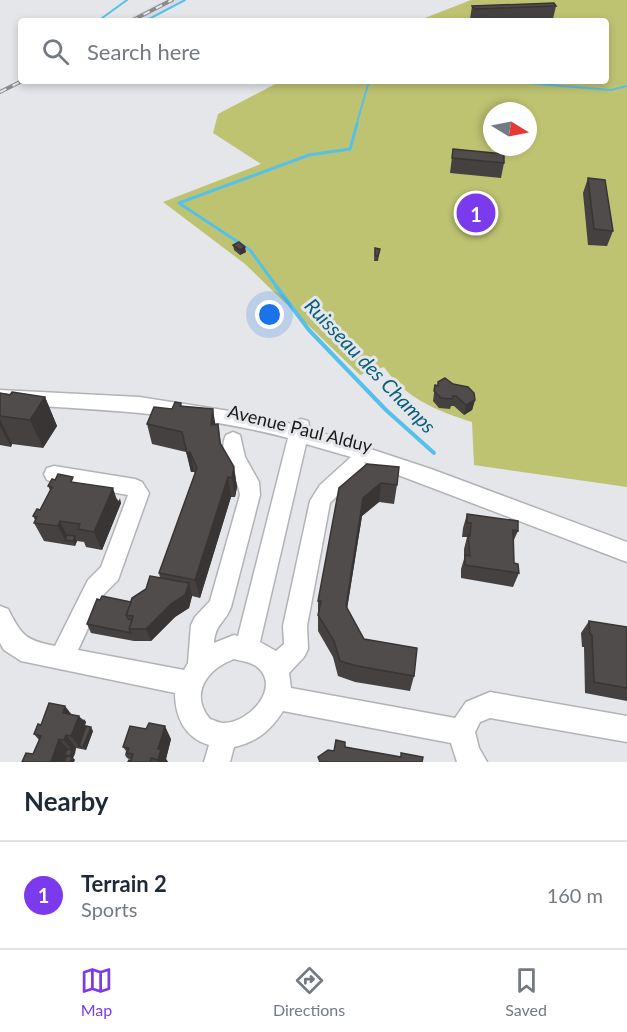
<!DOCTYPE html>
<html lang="en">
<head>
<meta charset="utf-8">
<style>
  :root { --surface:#fff; --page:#f2f2f3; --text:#1f2937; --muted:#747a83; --line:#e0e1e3; --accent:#7c3aed }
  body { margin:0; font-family:Lato,sans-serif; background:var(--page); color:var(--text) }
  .compass { position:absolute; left:483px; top:102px; width:54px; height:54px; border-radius:50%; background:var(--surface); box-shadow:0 3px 9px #0003; rotate:100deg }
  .you { position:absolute; left:270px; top:315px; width:21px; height:21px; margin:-15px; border:4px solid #fff; border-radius:50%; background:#1a73e8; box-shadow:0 0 0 9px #1a73e833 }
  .badge { display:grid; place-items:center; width:39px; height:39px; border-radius:50%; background:var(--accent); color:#fff; font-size:20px; font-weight:700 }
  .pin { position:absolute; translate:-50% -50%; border:3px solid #fff; box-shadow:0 2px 6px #0006 }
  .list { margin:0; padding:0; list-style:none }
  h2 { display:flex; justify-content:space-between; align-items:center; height:78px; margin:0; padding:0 24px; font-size:26px }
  h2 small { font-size:20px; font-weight:400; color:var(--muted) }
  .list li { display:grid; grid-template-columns:39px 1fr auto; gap:18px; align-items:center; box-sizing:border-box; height:108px; padding:0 24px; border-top:2px solid var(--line) }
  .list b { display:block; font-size:22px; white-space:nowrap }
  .list p { margin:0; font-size:20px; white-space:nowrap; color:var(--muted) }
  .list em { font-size:20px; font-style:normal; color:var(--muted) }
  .icon { flex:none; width:33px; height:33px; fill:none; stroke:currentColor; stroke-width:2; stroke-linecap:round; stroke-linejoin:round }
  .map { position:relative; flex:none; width:627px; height:762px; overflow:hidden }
  .search { position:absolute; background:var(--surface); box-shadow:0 3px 9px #0003; left:18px; right:18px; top:18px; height:66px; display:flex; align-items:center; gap:15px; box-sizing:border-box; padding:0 21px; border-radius:6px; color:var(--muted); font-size:22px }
  .sheet { height:186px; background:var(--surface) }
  nav { display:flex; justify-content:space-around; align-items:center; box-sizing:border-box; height:84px; border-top:2px solid var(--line); background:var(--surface); font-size:16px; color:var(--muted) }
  nav a { display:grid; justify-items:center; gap:3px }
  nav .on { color:var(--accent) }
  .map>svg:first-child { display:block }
  .built { fill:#d8dae5 }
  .green { fill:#bec372; fill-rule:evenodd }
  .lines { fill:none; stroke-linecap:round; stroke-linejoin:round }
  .stream-far2 { stroke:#57c0e9; stroke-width:2 }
  .stream-far1 { stroke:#57c0e9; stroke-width:3 }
  .stream { stroke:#57c0e9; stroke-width:4 }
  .minor-casing { stroke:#b2b3b6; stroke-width:3 }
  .minor { fill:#fff; fill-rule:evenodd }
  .rail-casing { stroke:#898a8c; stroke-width:4 }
  .rail { stroke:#e5e6ea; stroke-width:2; stroke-dasharray:7; stroke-linecap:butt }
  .wall { fill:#454140 }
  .shaded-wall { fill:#383534 }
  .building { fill:#504c4b; stroke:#383534; stroke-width:1.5 }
  .labels { text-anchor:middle; stroke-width:6; stroke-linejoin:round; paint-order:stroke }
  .street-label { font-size:18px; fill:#19191a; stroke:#e5e6ea }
  .water-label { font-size:20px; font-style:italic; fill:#065f7b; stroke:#e5e6ea }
</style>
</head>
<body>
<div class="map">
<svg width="627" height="762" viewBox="0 0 627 762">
  <rect width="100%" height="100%" fill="#e5e6ea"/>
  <polygon class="built" points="165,0 182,0 142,21 124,21"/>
  <path class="green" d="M 471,0 L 627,0 L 627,487 L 474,465 L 472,422 C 437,411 405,398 384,367 L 360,375 L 245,264 L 163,202 L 261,164 L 213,133 L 218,114 L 281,81 L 606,81 L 606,21 L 417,21 ZM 492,111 L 528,111 L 528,147 L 492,147 Z"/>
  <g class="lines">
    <g class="stream-far2">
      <polyline points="98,21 127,0"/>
      <polyline points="145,21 185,0"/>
      <polyline points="501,81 611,90 627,86"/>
      <polyline points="356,126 369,81"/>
    </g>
    <polyline class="stream-far1" points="277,287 250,250 179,203 309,155 350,149 357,124"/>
    <polyline class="stream" points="276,286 309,330 386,410 434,453"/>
    <defs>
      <path id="minor" d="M 0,390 L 139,397 L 236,412 L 292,424 L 294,421 L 301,419 L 308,421 L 310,429 L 431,469 L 627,542 L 627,562 L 364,462 L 365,464 L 358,475 L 330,503 L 307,626 L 308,649 L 304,657 L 289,673 L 291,688 L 455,718 L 466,702 L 490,692 L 627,716 L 627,742 L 490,718 L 480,722 L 475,732 L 479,748 L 487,762 L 457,762 L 451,743 L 283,711 C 271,730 257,742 234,747 L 230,762 L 204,762 L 209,745 C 185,738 175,717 175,693 L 21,661 L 4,650 L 0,643 L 0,606 L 8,609 C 22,636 25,640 55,646 L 88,580 L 101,567 L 128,495 L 54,482 L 47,480 L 44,474 L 47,468 L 54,466 L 135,479 L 142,482 L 149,493 L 118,580 L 104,594 L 78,650 L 184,670 L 188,663 L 191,625 L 195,617 L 210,601 L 240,495 C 238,475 216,455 226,435 L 233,432 L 240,435 L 245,457 L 259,482 L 260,495 L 231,607 C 225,623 215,624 214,643 L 234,635 L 238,636 L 288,438 C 194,413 97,409 0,404 ZM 306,444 L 351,457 L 320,485 L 310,501 L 283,626 L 284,644 L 276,651 L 260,642 ZM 234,659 C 241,661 250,662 256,666 C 283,686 249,724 223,723 C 219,723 214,720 210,719 C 189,694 207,669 234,659 Z"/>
    </defs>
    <use href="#minor" class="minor-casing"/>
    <use href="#minor" class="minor"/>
    <defs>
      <g id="rail">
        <polyline points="131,21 172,0"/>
        <polyline points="0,92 22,81"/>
      </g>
    </defs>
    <use href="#rail" class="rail-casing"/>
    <use href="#rail" class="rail"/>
  </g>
  <g class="wall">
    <polygon points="472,6 556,6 553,19 471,21 470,19"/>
    <polygon points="453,149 504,163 501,178 450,173"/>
    <polygon points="588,178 613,231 607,246 588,245 583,193"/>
    <polygon points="233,245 246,252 240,255 234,250"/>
    <polygon points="375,248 380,249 378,261 374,261"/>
    <polygon points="453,384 475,400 472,410 464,415 454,406 451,406 450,409 439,408 433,401 435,385"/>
    <polygon points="0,393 45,397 57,426 43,448 12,444 11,447 0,445"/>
    <polygon points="181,403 182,406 213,409 215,425 218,424 221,444 234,467 237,487 235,497 231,497 200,598 192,596 189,608 175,617 151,641 134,641 91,633 87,624 100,600 131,602 146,589 160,578 159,573 195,473 194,472 191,472 186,452 152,444 147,424"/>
    <polygon points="367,464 397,485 394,504 379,502 362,516 347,608 364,639 414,676 410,691 355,682 338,676 333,657 318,631 318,601"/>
    <polygon points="75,483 116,498 121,503 102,550 86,547 84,542 77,541 75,546 44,541 34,523 35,520 33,516 40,510 50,490 48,486"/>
    <polygon points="467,514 518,531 513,542 514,563 519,573 513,587 461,578 461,569 464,559 464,549 467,537 462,537 463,528"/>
    <polygon points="589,621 627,627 627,701 585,693 584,647 582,647 581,633"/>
    <polygon points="71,715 81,718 86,722 85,725 86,726 93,731 86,750 76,748 73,758 75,760 33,754 39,740 34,734 41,725"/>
    <polygon points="171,739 166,759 168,762 128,762 131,760 127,758 125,755 126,751 123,747"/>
  </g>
  <g class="shaded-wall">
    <polygon points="245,247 246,252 240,255 240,250"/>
    <polygon points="45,397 57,426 43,448 30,420"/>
    <polygon points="475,400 472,410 464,415 466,405"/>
    <polygon points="213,409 216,429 211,425"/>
    <polygon points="0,419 12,444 11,447 0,426"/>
    <polygon points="190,452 194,472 191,472 187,453"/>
    <polygon points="234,467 237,487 235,497 232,478"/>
    <polygon points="228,477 231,497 200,598 195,580"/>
    <polygon points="381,483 379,502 362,516 345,622 346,606 363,498"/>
    <polygon points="113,488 118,503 120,498 121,503 102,550 94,532"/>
    <polygon points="60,521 69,540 65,540 67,544 58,526"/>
    <polygon points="75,536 77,541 75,546 73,541"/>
    <polygon points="189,583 192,596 189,608 175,617 151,641 146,629"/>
    <polygon points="65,706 76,720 63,713"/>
    <polygon points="79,716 83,721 84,719 86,722 85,725 89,730 79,746 71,736"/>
    <polygon points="165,726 171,739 166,759 168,762 159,762 158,760 158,749"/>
    <polygon points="91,727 93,731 86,750 83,747"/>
    <polygon points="66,735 76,748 75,754 64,740"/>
    <polygon points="59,739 70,752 65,755 68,758 67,762 51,762"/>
    <polygon points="72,750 75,754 73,758 75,760 74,762 70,762 72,758 70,756"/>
  </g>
  <g class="building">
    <polygon points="554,3 556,6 474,9 472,6"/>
    <polygon points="453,149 504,154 504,163 452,158"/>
    <polygon points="588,178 605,180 613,231 594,229"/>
    <polygon points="239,242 245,247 240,250 233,245"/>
    <polygon points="375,248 380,249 378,256 375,256"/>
    <polygon points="445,378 453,384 468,387 474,393 475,400 466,405 456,396 453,396 452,399 441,398 434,391 435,385 438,386 438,382"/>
    <polygon points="12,392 45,397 30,420 0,416 0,393 10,395"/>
    <polygon points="175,402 181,403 180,406 213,409 211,425 218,424 220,443 234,467 232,478 228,477 195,580 159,573 197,468 190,452 187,453 182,432 147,424 154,407 172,409"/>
    <polygon points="367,464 399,467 397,485 381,483 363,498 346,606 364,639 417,648 414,676 357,666 340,661 334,641 318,615 321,601 318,601 339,488"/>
    <polygon points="58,474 73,477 71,482 113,488 94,532 78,529 80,524 60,521 58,526 34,523 37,517 33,516 37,509 40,510 52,487 48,486 52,479 55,480"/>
    <polygon points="467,514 518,521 518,531 513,530 514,563 518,564 519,573 465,565 465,555 470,556 468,535 470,536 471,523 467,523"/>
    <polygon points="67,535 75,536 73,541 65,540"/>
    <polygon points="150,576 189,583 185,595 171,604 146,629 129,629 133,616 126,615 132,598 146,589"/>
    <polygon points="102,596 131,602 126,615 128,619 132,620 129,629 131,633 87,624 97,599 100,600"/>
    <polygon points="589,621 627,627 627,688 594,682 592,635 590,634"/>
    <polygon points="49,703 65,706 63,713 79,716 71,736 66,735 64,740 59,739 51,762 22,762 26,753 33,754 41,736 34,734 38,724 41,725"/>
    <polygon points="149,723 165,726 158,749 161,749 158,760 151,758 150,762 128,762 129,760 131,761 133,754 127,753 129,748 123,747 130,726 146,729"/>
    <polygon points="86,726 91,727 83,747 79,746"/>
    <polygon points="336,740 345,742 345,747 401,757 401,753 423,757 422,762 320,762 318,757 328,750 334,751"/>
    <polygon points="67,749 72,750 70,756 65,755"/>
    <polygon points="67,756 72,757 70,762 64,762"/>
  </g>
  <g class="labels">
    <g class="street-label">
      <text transform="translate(300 429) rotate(14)" y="6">Avenue Paul Alduy</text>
    </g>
    <g class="water-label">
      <text transform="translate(370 366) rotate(46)" y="7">Ruisseau des Champs</text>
    </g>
  </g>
</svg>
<svg class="compass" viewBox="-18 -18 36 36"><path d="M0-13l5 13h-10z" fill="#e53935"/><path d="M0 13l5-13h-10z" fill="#747a83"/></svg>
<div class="you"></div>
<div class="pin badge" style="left:476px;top:213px">1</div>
<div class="search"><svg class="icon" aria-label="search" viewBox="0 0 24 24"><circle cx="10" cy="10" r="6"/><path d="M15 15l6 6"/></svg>Search here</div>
</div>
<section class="sheet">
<h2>Nearby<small></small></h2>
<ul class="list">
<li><span class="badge">1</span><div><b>Terrain 2</b><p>Sports</p></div><em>160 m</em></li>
</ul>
</section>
<nav>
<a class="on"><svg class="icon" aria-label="map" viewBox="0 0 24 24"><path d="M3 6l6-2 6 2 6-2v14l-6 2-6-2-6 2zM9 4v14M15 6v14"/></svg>Map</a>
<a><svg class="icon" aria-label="directions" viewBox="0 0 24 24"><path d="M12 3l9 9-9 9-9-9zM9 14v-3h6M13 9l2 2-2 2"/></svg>Directions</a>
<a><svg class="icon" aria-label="saved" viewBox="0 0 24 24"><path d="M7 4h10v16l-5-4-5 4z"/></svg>Saved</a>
</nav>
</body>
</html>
